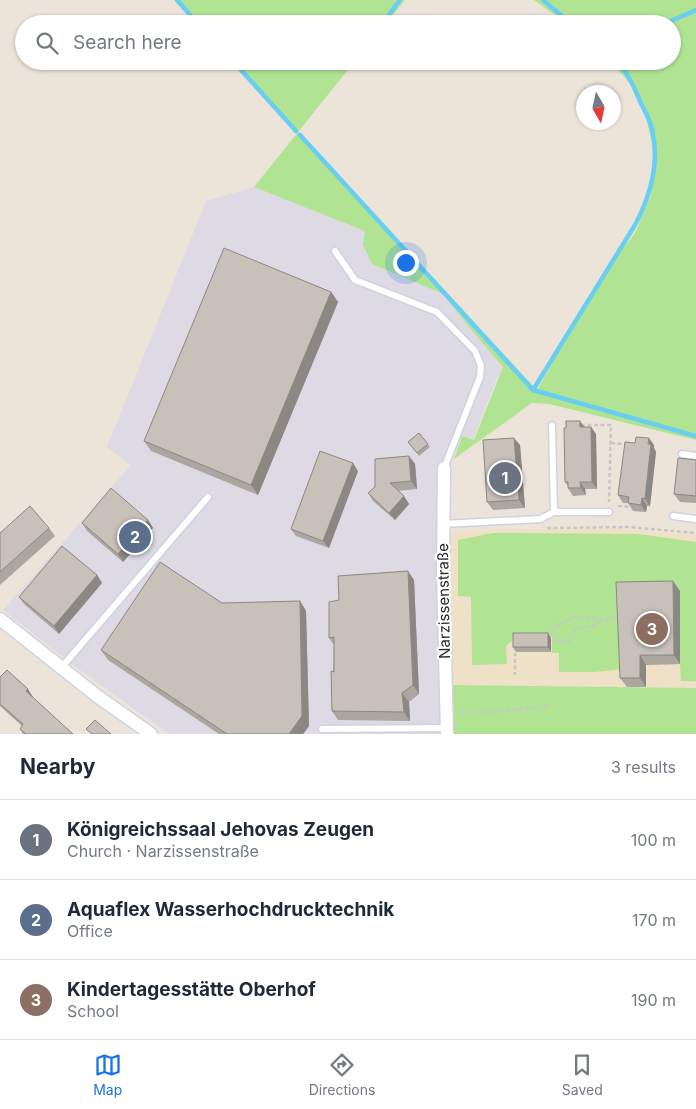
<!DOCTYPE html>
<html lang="en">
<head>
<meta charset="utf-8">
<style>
  :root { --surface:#fff; --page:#f2f2f3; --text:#1f2937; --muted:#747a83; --line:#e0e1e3; --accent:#1a73e8 }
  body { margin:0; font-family:Inter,sans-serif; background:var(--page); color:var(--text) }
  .compass { position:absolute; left:576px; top:85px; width:45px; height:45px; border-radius:50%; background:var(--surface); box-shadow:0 1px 4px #0004; rotate:171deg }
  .you { position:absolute; left:405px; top:262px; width:18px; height:18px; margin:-12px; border:4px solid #fff; border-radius:50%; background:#1a73e8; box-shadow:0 0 0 8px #1a73e833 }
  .badge { display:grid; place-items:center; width:32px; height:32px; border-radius:50%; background:var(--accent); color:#fff; font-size:16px; font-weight:700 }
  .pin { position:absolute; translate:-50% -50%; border:2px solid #fff; box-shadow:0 1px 5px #0006 }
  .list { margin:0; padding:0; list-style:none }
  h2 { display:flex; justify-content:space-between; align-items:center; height:65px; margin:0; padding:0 20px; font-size:21px }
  h2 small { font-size:16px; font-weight:400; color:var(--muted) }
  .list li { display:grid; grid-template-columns:32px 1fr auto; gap:15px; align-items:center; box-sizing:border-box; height:80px; padding:0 20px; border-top:1px solid var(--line) }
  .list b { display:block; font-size:19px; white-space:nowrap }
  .list p { margin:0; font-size:16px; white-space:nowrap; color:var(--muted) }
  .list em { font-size:16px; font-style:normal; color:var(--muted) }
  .icon { flex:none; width:28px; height:28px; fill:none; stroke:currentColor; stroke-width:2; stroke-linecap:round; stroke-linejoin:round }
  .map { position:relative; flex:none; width:696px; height:734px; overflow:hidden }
  .search { position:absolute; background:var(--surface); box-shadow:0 1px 4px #0004; left:15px; right:15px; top:15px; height:55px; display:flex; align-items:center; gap:12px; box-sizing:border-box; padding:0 18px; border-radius:28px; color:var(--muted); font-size:19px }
  .sheet { height:305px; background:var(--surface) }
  nav { display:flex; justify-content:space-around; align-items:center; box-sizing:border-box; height:70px; border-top:1px solid var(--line); background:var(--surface); font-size:14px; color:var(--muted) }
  nav a { display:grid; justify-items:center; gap:2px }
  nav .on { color:var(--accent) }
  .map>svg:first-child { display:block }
  .industrial { fill:#dddae3 }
  .education { fill:#eee1c8 }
  .green { fill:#b0e493 }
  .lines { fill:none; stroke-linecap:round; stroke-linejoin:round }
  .stream { stroke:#68cef2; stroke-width:4.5 }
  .lane-casing { stroke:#cfd2e2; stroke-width:9 }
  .street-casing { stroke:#cfd2e2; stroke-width:15 }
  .path { stroke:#c7c7c7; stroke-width:2.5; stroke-dasharray:4 2.5; stroke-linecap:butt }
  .lane { stroke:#fff; stroke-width:6 }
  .street { stroke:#fff; stroke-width:12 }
  .wall { fill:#aba69f }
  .shaded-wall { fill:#8b8782 }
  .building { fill:#c7c1b9; stroke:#8b8782 }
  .labels { text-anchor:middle; stroke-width:4.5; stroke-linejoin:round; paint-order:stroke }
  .street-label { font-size:15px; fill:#282828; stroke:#fff }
</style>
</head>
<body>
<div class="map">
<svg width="696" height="734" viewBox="0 0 696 734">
  <rect width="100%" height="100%" fill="#ece4d9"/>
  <polygon class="industrial" points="254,187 365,231 364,245 372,264 443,294 503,367 495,383 473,440 457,434 448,467 441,734 169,734 74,666 3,610 131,465 107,447 206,201"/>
  <polygon class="education" points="495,529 628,529 696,535 696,688 451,685 448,533"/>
  <g class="green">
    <polygon points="178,0 405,0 386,24 200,24"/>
    <polygon points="534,0 696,0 696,440 549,404 532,403 454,459 462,436 474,440 503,367 469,327 443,294 372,264 363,245 365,231 254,187 298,132 234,61 355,61 298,132 537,390 571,330 621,251 635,233 651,195 654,153 645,112 632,86 610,61 672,61 672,24 567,24"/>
    <polygon points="493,533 639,534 696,542 696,681 681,681 680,664 625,666 624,669 594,672 559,672 559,653 552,653 552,637 518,636 506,646 507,664 472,665 471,597 458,596 458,540"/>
    <polygon points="451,685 696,688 696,734 452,734"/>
  </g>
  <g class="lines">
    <g class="stream">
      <polyline points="177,0 198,24"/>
      <polyline points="543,0 572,24"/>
      <polyline points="382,24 400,0"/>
      <polyline points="664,24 696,10"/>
      <polyline points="233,61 296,131"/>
      <polyline points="300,135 533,390 696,436"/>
      <path d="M 533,390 L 635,225 C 651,195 660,163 652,129 C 650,120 644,110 640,101 C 634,87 628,73 617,61"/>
    </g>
    <defs>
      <g id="lane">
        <polyline points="335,251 355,280 437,312 475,351 481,366 480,377 444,468"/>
        <polyline points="552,425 554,512"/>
        <polyline points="682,454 696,456"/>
        <polyline points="673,516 696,519"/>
        <polyline points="443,524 540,519 554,512 609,512"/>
        <polyline points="61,668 208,497"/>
        <polyline points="322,729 447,728"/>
      </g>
      <g id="street">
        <polyline points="444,468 443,572 447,734"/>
        <polyline points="0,619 97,696 151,734"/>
      </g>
    </defs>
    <use href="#lane" class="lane-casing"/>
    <use href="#street" class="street-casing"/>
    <g class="path">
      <polyline points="581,425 611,425 609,502"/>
      <polyline points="611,443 627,444"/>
      <polyline points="618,506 631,507"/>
      <polyline points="547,528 629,527 696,533"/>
      <path d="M 600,621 L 592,627 C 578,627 574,627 570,642 L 565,642 L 555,640 L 552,628 L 572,618 L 585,617 L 605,621 L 620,616"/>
      <polyline points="515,646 515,675"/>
      <polyline points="460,712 492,712 550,706"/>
    </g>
    <use href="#lane" class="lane"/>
    <use href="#street" class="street"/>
  </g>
  <g class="wall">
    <polygon points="331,292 338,302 258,495 151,451 144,441"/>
    <polygon points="580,421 584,427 591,427 596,434 597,489 585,489 586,495 573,496 568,488 568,486 565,482 566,428"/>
    <polygon points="419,433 430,447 419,456 408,442"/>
    <polygon points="520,445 525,508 493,510 487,502"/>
    <polygon points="654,445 654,448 656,452 650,506 647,506 646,512 633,511 628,503 623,503 618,495"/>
    <polygon points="409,456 415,464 417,489 398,491 409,504 395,520 373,501 368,493"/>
    <polygon points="696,460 696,503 680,502 674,494"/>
    <polygon points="358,471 329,548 296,536 291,529"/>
    <polygon points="148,520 153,528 123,562 87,531 82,523"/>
    <polygon points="49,528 55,536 0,585 0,532"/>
    <polygon points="97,575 102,583 59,634 24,604 19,597"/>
    <polygon points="414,580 419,694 409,702 410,721 338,720 332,711 334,645 329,638 339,600"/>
    <polygon points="680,591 680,664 646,665 646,687 627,687 620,678"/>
    <polygon points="300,601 306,611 309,726 303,734 219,734 108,660 101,650"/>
    <polygon points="551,638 551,652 516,652 513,647"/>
    <polygon points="0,677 33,697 32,697 73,734 23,734 20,729 22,726 0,706"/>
  </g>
  <g class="shaded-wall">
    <polygon points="331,292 338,302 258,495 251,485"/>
    <polygon points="580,421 585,428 580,427"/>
    <polygon points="591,427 596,434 597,489 592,482"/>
    <polygon points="514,438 520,445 525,508 519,500"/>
    <polygon points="649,438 654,445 654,448 656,452 650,506 645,499"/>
    <polygon points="409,456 415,464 417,489 411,481"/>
    <polygon points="353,463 358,471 329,548 323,541"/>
    <polygon points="580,482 585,489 586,495 581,488"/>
    <polygon points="404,496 409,504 395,520 389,513"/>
    <polygon points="642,498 647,506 646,512 641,505"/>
    <polygon points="148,520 153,528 123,562 118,554"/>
    <polygon points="408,571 414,580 419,694 413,685"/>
    <polygon points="97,575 102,583 59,634 54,626"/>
    <polygon points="673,581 680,591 680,664 674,655"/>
    <polygon points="300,601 306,611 309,726 303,734 289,734"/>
    <polygon points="548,633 551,638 551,652 548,647"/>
    <polygon points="640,655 646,665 646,687 640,678"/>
    <polygon points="28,689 33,697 31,699 26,691"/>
    <polygon points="402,693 409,702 410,721 404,712"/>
  </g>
  <g class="building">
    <polygon points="224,248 331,292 251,485 144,441"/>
    <polygon points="566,421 580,421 580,427 591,427 592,482 580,482 581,488 568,488 568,482 565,482 564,428 566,428"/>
    <polygon points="419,433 428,444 417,453 408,442"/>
    <polygon points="636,437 649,438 648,444 651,444 645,499 642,498 641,505 628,503 629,497 618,495 625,442 635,443"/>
    <polygon points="514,438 519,500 487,502 483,440"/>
    <polygon points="320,451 353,463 323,541 291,529"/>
    <polygon points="409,456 411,481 390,483 404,496 389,513 368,493 375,487 375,459"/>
    <polygon points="678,458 696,460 696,496 674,494"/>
    <polygon points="111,488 148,520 118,554 82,523"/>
    <polygon points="30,506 49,528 0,572 0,533"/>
    <polygon points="62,546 97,575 54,626 19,597"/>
    <polygon points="160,562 222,603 300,601 302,716 289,734 227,734 101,650"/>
    <polygon points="408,571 413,685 402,693 404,712 332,711 331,671 334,672 334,637 329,638 329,602 339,600 338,576"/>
    <polygon points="673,581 674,655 640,655 640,678 620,678 616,582"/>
    <rect x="513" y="633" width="35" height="14"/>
    <polygon points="7,670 28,689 26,691 73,734 26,734 20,729 23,724 0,704 0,677"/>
    <polygon points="95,720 111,734 92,734 86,729"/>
  </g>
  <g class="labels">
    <g class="street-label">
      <text transform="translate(444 601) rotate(-91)" y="5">Narzissenstraße</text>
    </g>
  </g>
</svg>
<svg class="compass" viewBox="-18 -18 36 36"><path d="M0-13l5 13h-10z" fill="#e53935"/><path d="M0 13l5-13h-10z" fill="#747a83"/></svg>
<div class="you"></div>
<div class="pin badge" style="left:505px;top:478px;background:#6b7280">1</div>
<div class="pin badge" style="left:135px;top:537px;background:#5c6f8a">2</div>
<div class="pin badge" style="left:652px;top:629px;background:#8d6e63">3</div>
<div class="search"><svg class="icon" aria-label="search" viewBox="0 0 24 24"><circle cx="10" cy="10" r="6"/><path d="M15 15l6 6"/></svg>Search here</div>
</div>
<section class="sheet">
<h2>Nearby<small>3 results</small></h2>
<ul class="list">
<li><span class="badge" style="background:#6b7280">1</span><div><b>Königreichssaal Jehovas Zeugen</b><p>Church · Narzissenstraße</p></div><em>100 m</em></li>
<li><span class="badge" style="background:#5c6f8a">2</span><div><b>Aquaflex Wasserhochdrucktechnik</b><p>Office</p></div><em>170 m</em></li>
<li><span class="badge" style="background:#8d6e63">3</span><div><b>Kindertagesstätte Oberhof</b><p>School</p></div><em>190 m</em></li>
</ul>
</section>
<nav>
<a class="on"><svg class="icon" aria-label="map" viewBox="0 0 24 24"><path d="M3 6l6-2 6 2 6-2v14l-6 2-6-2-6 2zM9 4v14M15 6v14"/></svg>Map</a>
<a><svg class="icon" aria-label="directions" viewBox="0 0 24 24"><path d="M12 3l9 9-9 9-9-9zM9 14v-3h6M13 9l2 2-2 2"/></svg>Directions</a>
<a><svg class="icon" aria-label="saved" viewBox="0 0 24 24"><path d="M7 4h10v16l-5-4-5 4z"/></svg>Saved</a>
</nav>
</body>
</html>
